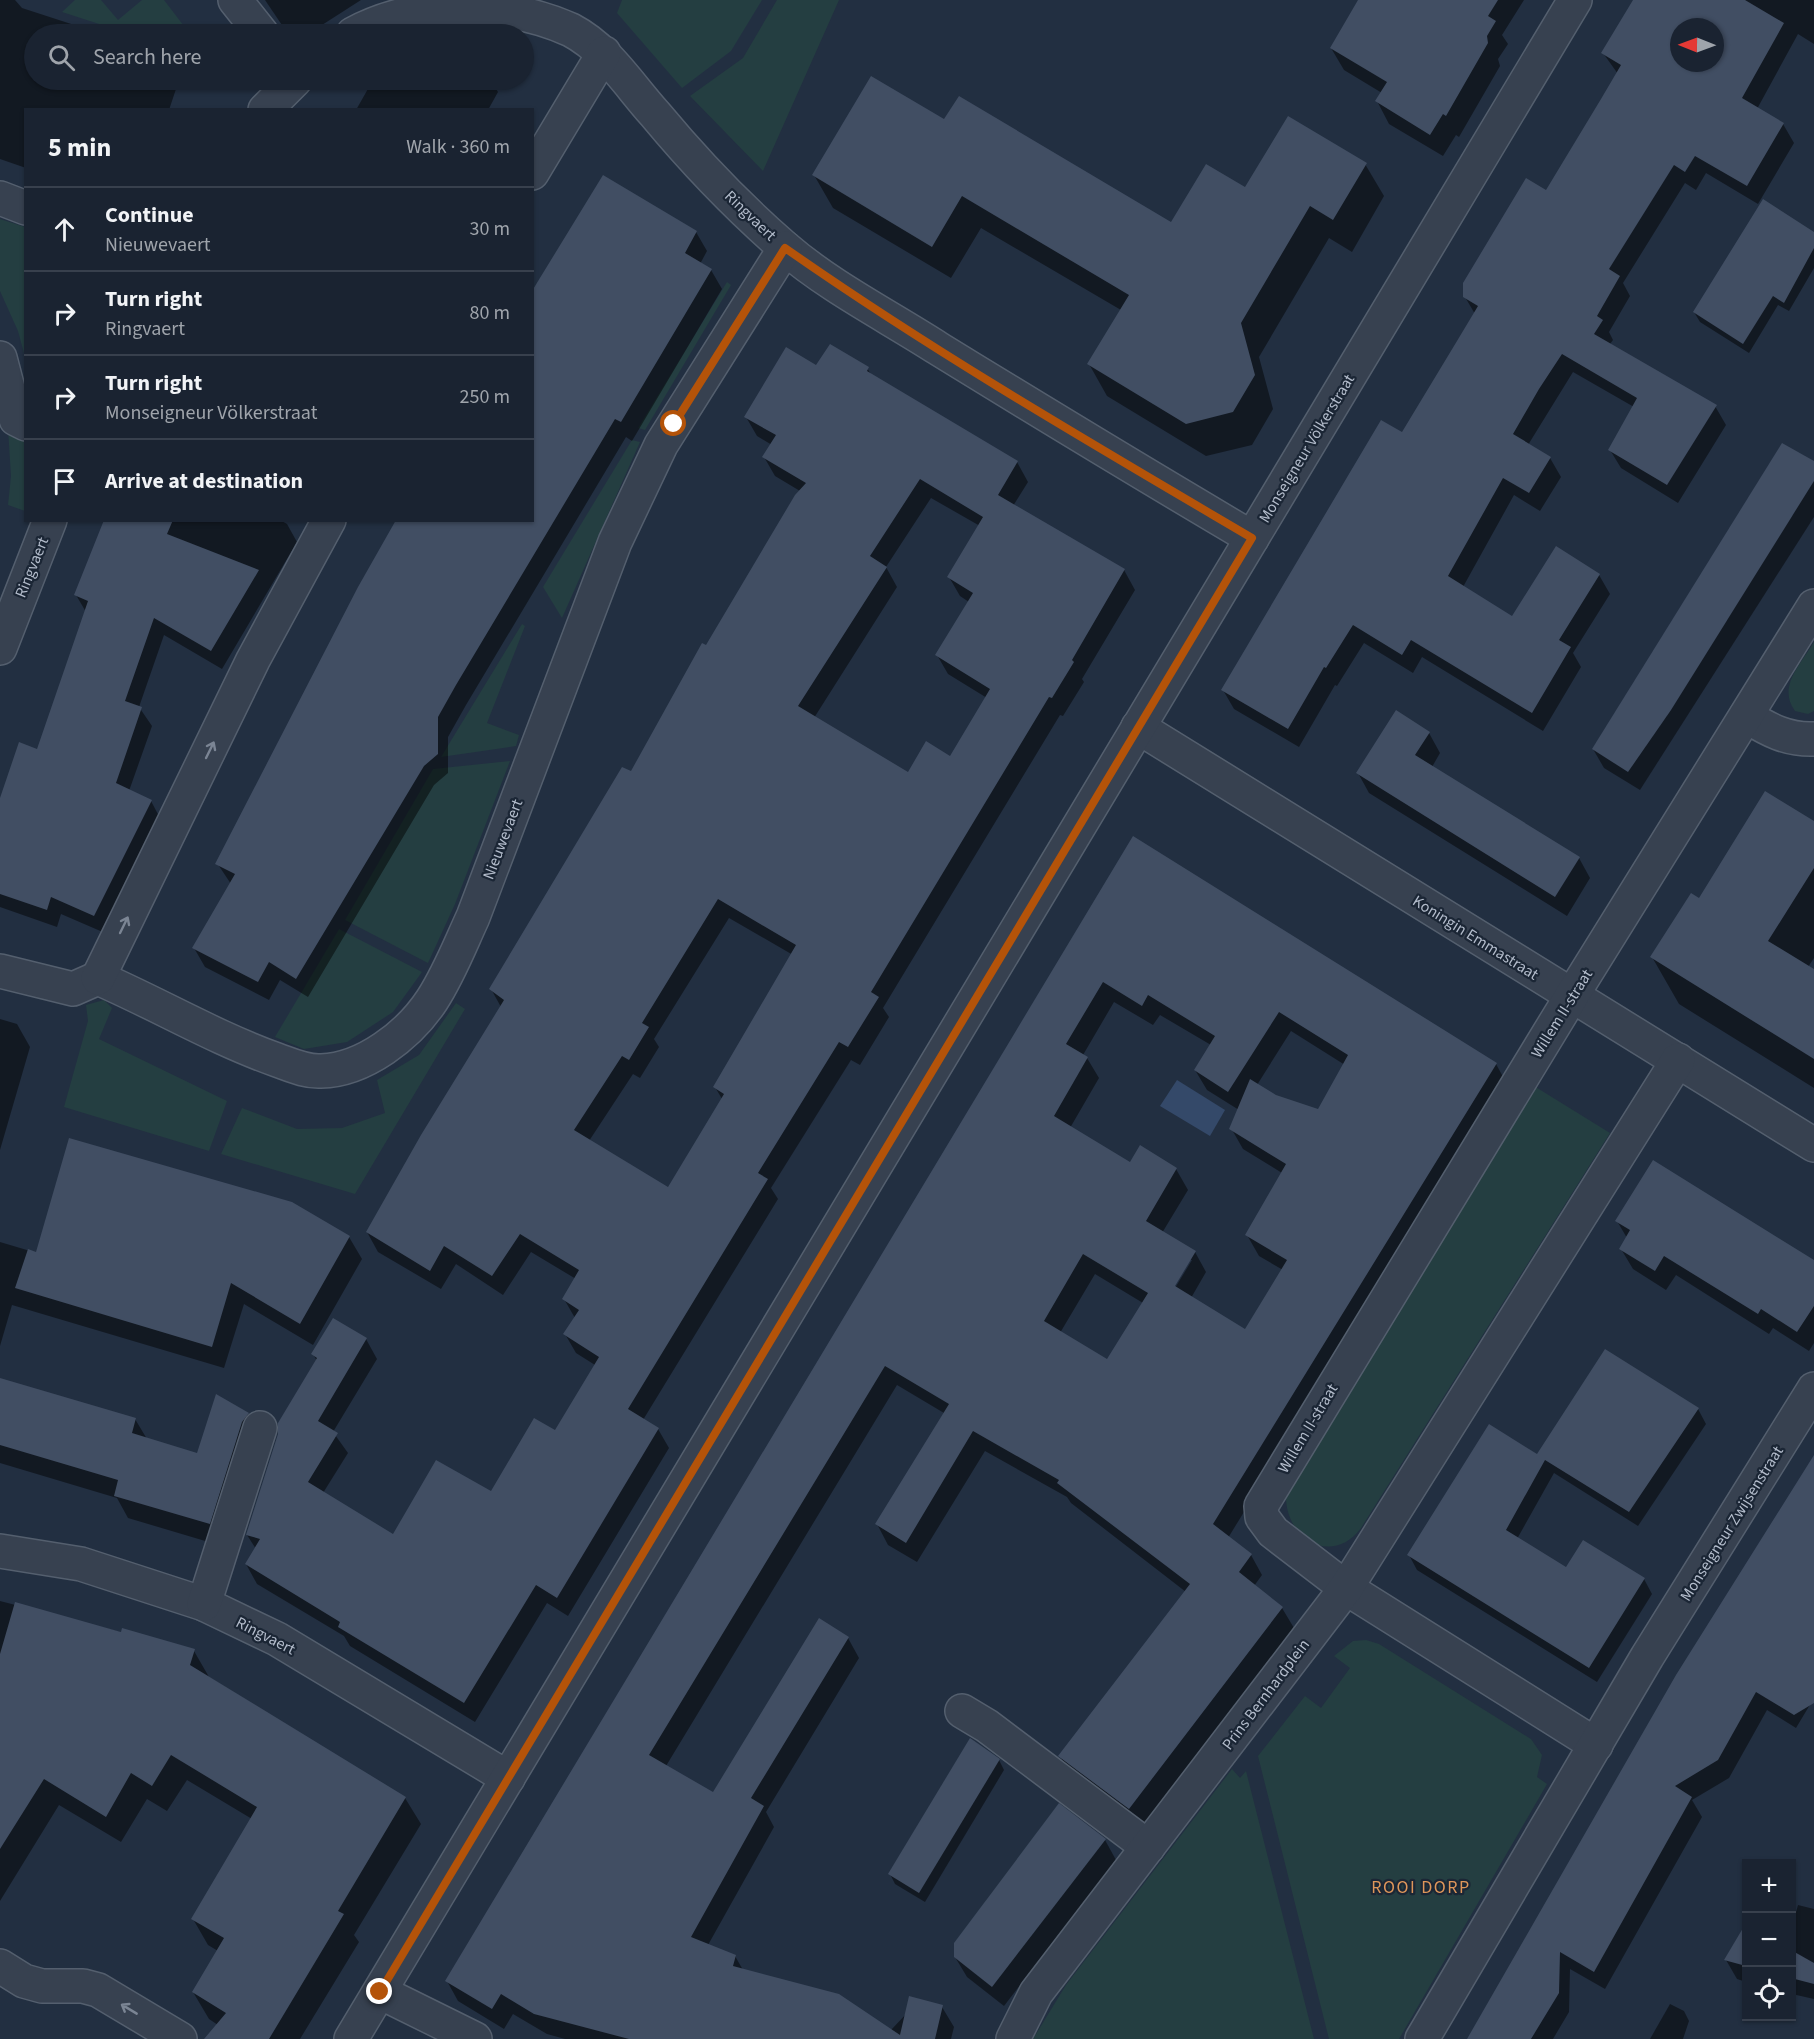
<!DOCTYPE html>
<html lang="en">
<head>
<meta charset="utf-8">
<style>
  :root { --surface:#1a2331; --page:#232b39; --text:#f1f3f6; --muted:#9fa4ab; --line:#38404d }
  body { margin:0; font-family:"Source Sans 3",sans-serif; background:var(--page); color:var(--text) }
  .controls { position:absolute; right:18px; bottom:18px; display:grid; overflow:hidden; border-radius:0px; box-shadow:0 2px 4px #0004 }
  .controls button { width:54px; height:54px; display:grid; place-items:center; padding:0; border:0; border-bottom:2px solid var(--line); background:var(--surface); color:var(--text); font:30px sans-serif }
  .compass { position:absolute; left:1670px; top:18px; width:54px; height:54px; border-radius:50%; background:var(--surface); box-shadow:0 2px 4px #0004; rotate:271deg }
  .stop { position:absolute; width:18px; height:18px; margin:-14px; border:4px solid #b45309; border-radius:50%; background:#fff }
  .stop.end { background:#b45309; border-color:#fff; box-shadow:0 2px 6px #0008 }
  .list { margin:0; padding:0; list-style:none }
  h2 { display:flex; justify-content:space-between; align-items:center; height:78px; margin:0; padding:0 24px; font-size:26px }
  h2 small { font-size:20px; font-weight:400; color:var(--muted) }
  .list li { display:grid; grid-template-columns:39px 1fr auto; gap:18px; align-items:center; box-sizing:border-box; height:84px; padding:0 24px; border-top:2px solid var(--line) }
  .list b { display:block; font-size:22px; white-space:nowrap }
  .list p { margin:0; font-size:20px; white-space:nowrap; color:var(--muted) }
  .list em { font-size:20px; font-style:normal; color:var(--muted) }
  .icon { flex:none; width:33px; height:33px; fill:none; stroke:currentColor; stroke-width:2; stroke-linecap:round; stroke-linejoin:round }
  .map { position:relative; flex:none; width:1814px; height:2039px; overflow:hidden }
  .search { position:absolute; background:var(--surface); box-shadow:0 2px 4px #0004; left:24px; top:24px; width:510px; height:66px; display:flex; align-items:center; gap:15px; box-sizing:border-box; padding:0 21px; border-radius:33px; color:var(--muted); font-size:22px }
  .panel { position:absolute; background:var(--surface); box-shadow:0 2px 4px #0004; left:24px; top:108px; width:510px; height:414px; border-radius:0px }
  .map>svg:first-child { display:block }
  .green { fill:#243e41 }
  .water { fill:#344969 }
  .shadow { fill:#0007; fill-rule:evenodd }
  .building { fill:#414e63; fill-rule:evenodd }
  .lines { fill:none; stroke-linecap:round; stroke-linejoin:round }
  .minor-casing { stroke:#545f6e; stroke-width:36 }
  .minor { stroke:#374150; stroke-width:33 }
  .oneway { stroke:#7b8594 }
  .route { stroke:#b45309; stroke-width:8 }
  .labels { text-anchor:middle; stroke-width:4.5; stroke-linejoin:round; paint-order:stroke }
  .street-label { font-size:16px; fill:#b3bccb; stroke:#1b2635 }
  .neighbourhood-label { font-size:18px; letter-spacing:1.5px; fill:#de965a; stroke:#1b2635 }
</style>
</head>
<body>
<div class="map">
<svg width="1814" height="2039" viewBox="0 0 1814 2039">
  <rect width="100%" height="100%" fill="#222f41"/>
  <g class="green">
    <polygon points="75,0 101,0 118,20 142,0 164,0 190,34 130,34 62,12"/>
    <polygon points="622,0 762,0 731,51 682,88 617,13"/>
    <polygon points="777,0 839,0 763,171 690,96 743,58"/>
    <polygon points="0,219 25,227 25,357 18,331 0,291"/>
    <polygon points="727,282 731,285 645,430 638,428"/>
    <polygon points="8,429 25,437 25,511 8,505 11,476"/>
    <polygon points="632,440 640,442 562,618 543,587"/>
    <polygon points="522,624 525,626 487,723 519,735 516,746 441,757"/>
    <path d="M 1814,642 L 1814,711 L 1808,714 L 1795,711 C 1777,687 1801,664 1814,642 Z"/>
    <polygon points="510,761 455,904 428,963 345,920 433,769"/>
    <polygon points="339,929 422,972 393,1012 347,1042 304,1049 275,1037"/>
    <polygon points="104,1000 112,1008 99,1039 227,1101 209,1151 64,1107 88,1021 86,1005"/>
    <polygon points="456,1003 465,1009 355,1194 221,1154 242,1108 297,1129 342,1128 385,1113 377,1080 419,1055"/>
    <path d="M 1534,1086 L 1610,1133 L 1361,1528 C 1332,1567 1285,1539 1286,1495 Z"/>
    <polygon points="1366,1640 1379,1644 1531,1739 1542,1755 1537,1777 1547,1784 1399,2039 1329,2039 1258,1756 1305,1696 1321,1708 1350,1668 1334,1656 1353,1641"/>
    <polygon points="1232,1769 1240,1778 1246,1771 1314,2039 1033,2039 1066,1985"/>
  </g>
  <polygon class="water" points="1177,1080 1225,1110 1210,1136 1160,1106"/>
  <g class="shadow">
    <polygon points="0,0 15,0 22,8 102,34 34,34 34,80 179,80 169,110 26,110 26,168 0,159"/>
    <polygon points="265,0 361,0 308,34 288,34"/>
    <polygon points="1360,0 1524,0 1502,35 1508,44 1498,59 1500,66 1459,137 1456,135 1443,156 1389,124 1377,101 1382,93 1344,70 1331,48"/>
    <path d="M 1634,0 L 1814,0 L 1814,44 L 1798,34 L 1757,109 L 1783,124 L 1794,143 L 1758,204 L 1706,173 L 1696,190 L 1685,183 L 1623,283 L 1630,296 L 1609,332 L 1613,340 L 1610,344 L 1715,406 L 1726,425 L 1678,503 L 1621,468 L 1610,450 L 1634,407 L 1573,372 L 1528,445 L 1550,458 L 1561,477 L 1540,511 L 1514,495 L 1463,587 L 1513,618 L 1599,575 L 1610,594 L 1573,653 L 1581,667 L 1543,731 L 1422,657 L 1413,673 L 1364,643 L 1337,686 L 1335,685 L 1299,747 L 1234,709 L 1223,690 L 1403,434 L 1475,314 L 1465,297 L 1546,193 L 1618,74 L 1603,53 ZM 1679,27 L 1715,27 L 1715,63 L 1679,63 Z"/>
    <polygon points="373,80 381,80 389,84 392,80 491,80 498,92 488,110 356,110"/>
    <polygon points="945,121 1171,224 1246,189 1365,164 1384,196 1352,252 1329,238 1259,357 1273,409 1252,445 1206,456 1107,396 1089,364 1121,310 981,228 951,278 833,208 814,175"/>
    <polygon points="696,232 707,251 700,264 711,270 722,289 632,441 626,437 466,705 448,737 448,773 434,785 308,997 280,980 269,1000 205,967 194,948 231,884 217,863 532,520"/>
    <polygon points="1814,234 1814,268 1789,311 1778,305 1749,353 1700,322 1694,312"/>
    <path d="M 817,368 L 867,368 L 872,376 L 1017,462 L 1028,482 L 1013,506 L 1124,570 L 1135,590 L 1082,679 L 1084,682 L 1063,716 L 1060,715 L 883,1008 L 889,1017 L 860,1065 L 851,1060 L 771,1188 L 778,1199 L 643,1420 L 658,1429 L 669,1448 L 568,1616 L 547,1603 L 475,1722 L 350,1646 L 344,1636 L 257,1584 L 246,1564 L 256,1549 L 247,1535 L 317,1361 L 313,1354 L 366,1339 L 377,1359 L 333,1432 L 348,1453 L 323,1493 L 394,1537 L 491,1493 L 555,1432 L 595,1365 L 576,1353 L 565,1334 L 575,1318 L 564,1299 L 576,1279 L 531,1252 L 503,1295 L 456,1264 L 441,1289 L 378,1252 L 367,1232 L 501,1007 L 491,989 L 631,774 L 800,491 L 775,476 L 764,457 L 772,445 L 757,436 L 746,417 ZM 931,498 L 980,526 L 949,577 L 960,596 L 969,602 L 937,655 L 948,674 L 987,698 L 951,758 L 909,775 L 814,718 L 897,587 L 886,567 ZM 729,918 L 793,955 L 715,1087 L 722,1099 L 668,1189 L 589,1141 L 633,1074 L 640,1078 L 659,1047 L 654,1039 Z"/>
    <polygon points="1814,463 1814,517 1640,790 1604,768 1593,749"/>
    <polygon points="105,520 280,520 287,524 297,542 222,669 164,635 139,707 152,726 129,791 151,801 161,820 105,933 61,914 57,927 0,907 0,802 38,751 86,612 76,595"/>
    <polygon points="1429,733 1440,753 1432,767 1579,858 1590,878 1567,916 1369,793 1358,773"/>
    <polygon points="1814,823 1814,958 1808,967 1814,971 1814,1088 1679,1004 1652,957 1699,900"/>
    <path d="M 1134,838 L 1496,1064 L 1507,1084 L 1228,1538 L 1251,1555 L 1262,1575 L 1254,1586 L 1282,1608 L 1294,1628 L 1141,1828 L 1071,1776 L 1060,1756 L 1186,1592 L 1071,1503 L 1067,1497 L 985,1451 L 917,1562 L 888,1545 L 877,1524 L 944,1413 L 897,1385 L 666,1766 L 714,1794 L 848,1638 L 859,1658 L 766,1812 L 774,1827 L 708,1945 L 735,1956 L 743,1970 L 891,2030 L 907,2013 L 942,2007 L 954,2027 L 951,2039 L 565,2039 L 547,2034 L 513,2014 L 504,2029 L 458,2001 L 447,1981 ZM 1114,1002 L 1153,1025 L 1160,1015 L 1211,1045 L 1195,1070 L 1207,1090 L 1239,1110 L 1231,1128 L 1243,1149 L 1282,1173 L 1247,1235 L 1259,1256 L 1283,1270 L 1245,1332 L 1191,1298 L 1206,1272 L 1195,1252 L 1162,1233 L 1188,1190 L 1176,1169 L 1140,1148 L 1130,1164 L 1070,1128 L 1099,1078 L 1087,1058 L 1083,1055 ZM 1291,1031 L 1345,1065 L 1318,1111 L 1275,1096 L 1257,1085 ZM 1189,1260 L 1192,1260 L 1172,1293 L 1170,1291 ZM 1095,1274 L 1143,1303 L 1107,1361 L 1060,1333 Z"/>
    <polygon points="0,1019 17,1024 30,1047 0,1150"/>
    <polygon points="1617,1221 1814,1261 1814,1343 1809,1351 1773,1328 1769,1334 1676,1275 1666,1290 1633,1269 1621,1249 1627,1238"/>
    <polygon points="349,1237 362,1259 313,1345 244,1304 224,1368 12,1305 0,1346 0,1242 37,1253"/>
    <polygon points="0,1379 135,1419 147,1439 198,1455 248,1414 261,1436 222,1546 128,1518 117,1498 0,1463"/>
    <polygon points="1698,1409 1706,1424 1638,1526 1554,1473 1517,1539 1566,1569 1644,1579 1652,1594 1597,1682 1417,1570 1409,1555 1538,1456"/>
    <polygon points="1814,1456 1814,1698 1796,1728 1767,1710 1729,1778 1692,1800 1702,1817 1605,1989 1570,1969 1569,2012 1553,2039 1468,2039"/>
    <polygon points="0,1601 194,1651 209,1677 405,1798 421,1824 354,1935 359,1942 300,2039 222,2039 218,2025 209,2019 193,1992 218,1951 208,1945 193,1919 252,1819 187,1780 167,1811 147,1799 121,1842 59,1805 0,1901"/>
    <polygon points="999,1760 1004,1770 925,1902 895,1884 890,1874"/>
    <polygon points="1105,1840 1116,1860 1004,2006 967,1977 955,1957"/>
    <polygon points="1798,1905 1814,1909 1814,1999 1792,1994 1792,1927"/>
    <polygon points="1746,1925 1746,1982 1737,1979 1726,1960"/>
    <polygon points="1670,2004 1684,2011 1689,2021 1683,2039 1650,2039"/>
  </g>
  <g class="building">
    <polygon points="1358,0 1498,0 1488,16 1496,21 1487,36 1488,43 1446,116 1443,114 1430,135 1375,101 1387,82 1330,48"/>
    <path d="M 1633,0 L 1745,0 L 1784,23 L 1742,98 L 1784,123 L 1747,186 L 1695,156 L 1685,172 L 1674,165 L 1609,269 L 1620,276 L 1597,316 L 1603,320 L 1594,334 L 1717,405 L 1667,485 L 1608,450 L 1637,398 L 1562,354 L 1539,389 L 1513,434 L 1551,457 L 1529,493 L 1503,478 L 1448,576 L 1512,616 L 1556,546 L 1600,574 L 1559,640 L 1571,647 L 1532,713 L 1411,640 L 1402,655 L 1353,625 L 1326,668 L 1324,667 L 1288,729 L 1221,690 L 1381,420 L 1402,432 L 1457,341 L 1478,306 L 1463,297 L 1463,283 L 1526,178 L 1546,190 L 1601,99 L 1621,65 L 1601,53 ZM 1679,27 L 1715,27 L 1715,63 L 1679,63 Z"/>
    <polygon points="871,76 944,119 959,96 1171,222 1206,164 1245,187 1288,116 1367,163 1333,220 1310,206 1241,323 1255,375 1233,412 1186,424 1087,364 1129,295 962,196 932,247 812,175"/>
    <polygon points="603,175 697,231 685,253 712,269 621,422 615,419 456,685 438,717 438,754 424,766 296,979 269,962 258,982 192,948 235,874 215,864 358,587 396,520 532,520 532,291"/>
    <polygon points="1763,199 1814,232 1814,248 1784,303 1773,296 1743,344 1693,312"/>
    <path d="M 830,344 L 869,367 L 867,371 L 1018,461 L 998,495 L 1125,569 L 1072,660 L 1074,662 L 1052,698 L 1049,697 L 871,992 L 879,997 L 848,1047 L 839,1042 L 758,1173 L 768,1179 L 628,1409 L 659,1428 L 557,1598 L 536,1585 L 464,1703 L 338,1627 L 340,1622 L 245,1564 L 260,1539 L 246,1535 L 278,1434 L 278,1423 L 317,1358 L 311,1354 L 333,1318 L 367,1338 L 318,1421 L 338,1433 L 308,1482 L 393,1534 L 436,1460 L 491,1491 L 534,1418 L 555,1430 L 599,1357 L 563,1334 L 579,1310 L 562,1299 L 579,1270 L 520,1234 L 492,1276 L 444,1246 L 430,1271 L 366,1232 L 421,1135 L 504,1000 L 489,989 L 622,767 L 631,771 L 702,643 L 706,645 L 795,495 L 806,483 L 762,457 L 776,435 L 744,417 L 786,347 L 816,365 ZM 920,479 L 983,517 L 947,577 L 973,593 L 935,655 L 990,689 L 950,756 L 926,741 L 908,772 L 798,706 L 887,567 L 870,556 ZM 718,899 L 796,945 L 713,1087 L 724,1094 L 668,1187 L 574,1130 L 622,1056 L 629,1060 L 649,1027 L 642,1023 Z"/>
    <polygon points="1782,443 1814,461 1814,481 1671,710 1628,772 1592,749"/>
    <polygon points="104,520 173,520 167,534 259,570 211,651 154,618 125,701 142,707 116,783 152,800 94,916 51,897 47,910 0,894 0,798 19,742 37,749 88,601 74,595"/>
    <polygon points="1396,710 1430,732 1415,755 1580,857 1555,897 1356,773"/>
    <polygon points="1765,791 1814,821 1814,868 1768,941 1814,969 1814,1059 1650,957 1691,893 1699,898"/>
    <path d="M 1133,836 L 1497,1063 L 1213,1524 L 1252,1554 L 1239,1572 L 1283,1607 L 1129,1809 L 1058,1756 L 1190,1584 L 1057,1483 L 1059,1480 L 973,1431 L 906,1543 L 875,1524 L 949,1404 L 885,1366 L 649,1755 L 713,1792 L 819,1618 L 849,1637 L 751,1798 L 764,1806 L 691,1937 L 736,1955 L 733,1966 L 839,1994 L 900,2035 L 909,1996 L 943,2005 L 935,2039 L 629,2039 L 534,2014 L 501,1994 L 492,2009 L 445,1981 ZM 1103,982 L 1142,1006 L 1148,995 L 1215,1036 L 1194,1070 L 1228,1092 L 1279,1012 L 1348,1055 L 1318,1109 L 1276,1095 L 1250,1079 L 1229,1129 L 1286,1164 L 1245,1235 L 1287,1260 L 1245,1329 L 1175,1286 L 1196,1251 L 1146,1221 L 1177,1168 L 1140,1145 L 1130,1162 L 1054,1116 L 1088,1057 L 1066,1044 ZM 1083,1254 L 1148,1293 L 1107,1359 L 1044,1321 Z"/>
    <polygon points="69,1138 292,1202 350,1236 300,1324 231,1283 212,1347 15,1288 28,1249 36,1252"/>
    <polygon points="1653,1160 1814,1260 1814,1306 1797,1332 1761,1309 1758,1314 1664,1256 1655,1271 1619,1249 1630,1230 1615,1221"/>
    <polygon points="1605,1349 1699,1408 1629,1512 1545,1460 1506,1530 1566,1567 1583,1540 1645,1578 1589,1668 1407,1555 1489,1424 1537,1454"/>
    <polygon points="0,1378 136,1418 132,1433 197,1453 216,1394 249,1413 242,1422 210,1524 114,1496 118,1480 0,1445"/>
    <polygon points="1814,1455 1814,1703 1794,1715 1756,1692 1718,1760 1675,1786 1692,1797 1594,1972 1560,1952 1559,1993 1531,2039 1467,2039 1676,1675"/>
    <polygon points="15,1602 121,1632 122,1628 195,1649 190,1665 406,1797 338,1911 344,1914 269,2039 204,2039 226,2013 192,1992 224,1938 191,1919 257,1807 171,1755 152,1786 131,1773 106,1817 44,1779 0,1849 0,1654"/>
    <polygon points="970,1738 1000,1759 919,1893 888,1874"/>
    <polygon points="1059,1803 1106,1839 992,1987 954,1957 954,1943"/>
    <polygon points="1746,1923 1746,1966 1724,1960"/>
    <polygon points="1791,1950 1814,1963 1814,1984 1791,1978"/>
  </g>
  <g class="lines">
    <defs>
      <g id="minor">
        <polyline points="235,0 262,34"/>
        <path d="M 353,34 C 416,0 504,0 571,30 C 607,49 628,84 655,114 C 694,161 738,207 784,247 C 830,287 888,316 939,349 C 1043,413 1147,476 1252,538"/>
        <polyline points="265,110 295,80"/>
        <polyline points="532,173 604,53"/>
        <polyline points="0,198 26,208"/>
        <polyline points="0,358 16,419 26,424"/>
        <polyline points="0,648 50,520"/>
        <path d="M 1746,716 C 1769,730 1787,740 1814,739"/>
        <polyline points="1138,727 1814,1145"/>
        <path d="M 0,971 L 73,989 L 98,978 C 158,1004 215,1038 277,1060 C 291,1065 306,1072 321,1071 C 364,1070 409,1035 432,1000 C 449,974 460,945 473,917 L 615,542 L 661,445 L 785,248"/>
        <polyline points="98,978 253,660 329,520"/>
        <polyline points="0,1551 81,1564 204,1604 277,1639 508,1778"/>
        <polyline points="204,1604 260,1428"/>
        <polyline points="962,1711 987,1726 1148,1847"/>
        <polyline points="1596,1745 1346,1588 1273,1532 1262,1517 1261,1506 1571,997 1814,606"/>
        <polyline points="0,1966 24,1981 42,1986 83,1986 98,1990 180,2039"/>
        <polyline points="380,1992 475,2039"/>
        <polyline points="351,2039 1575,0"/>
        <polyline points="1013,2039 1036,1993 1346,1588 1678,1060"/>
        <polyline points="1422,2039 1647,1657 1814,1389"/>
      </g>
    </defs>
    <use href="#minor" class="minor-casing"/>
    <use href="#minor" class="minor"/>
  </g>
  <defs><path id="oneway-shaft" d="M-6 0H5M1.5-3L5.5 0L1.5 3" fill="none" stroke-width="1.6" stroke-linecap="round" stroke-linejoin="round" transform="scale(1.5)"/></defs>
  <g class="oneway">
    <use href="#oneway-shaft" transform="translate(210 750) rotate(-64)"/>
    <use href="#oneway-shaft" transform="translate(124 925) rotate(-64)"/>
    <use href="#oneway-shaft" transform="translate(129 2009) rotate(-149)"/>
  </g>
  <g class="lines">
    <path class="route" d="M 380,1992 L 1252,538 C 1094,445 935,353 785,248 L 674,424"/>
  </g>
  <g class="labels">
    <g class="street-label">
      <text transform="translate(751 215) rotate(44)" y="6">Ringvaert</text>
      <text transform="translate(1306 448) rotate(-59)" y="6">Monseigneur Völkerstraat</text>
      <text transform="translate(31 567) rotate(-68)" y="6">Ringvaert</text>
      <text transform="translate(502 839) rotate(-69)" y="6">Nieuwevaert</text>
      <text transform="translate(1476 937) rotate(32)" y="6">Koningin Emmastraat</text>
      <text transform="translate(1561 1013) rotate(-58)" y="6">Willem II-straat</text>
      <text transform="translate(1307 1428) rotate(-59)" y="6">Willem II-straat</text>
      <text transform="translate(1731 1523) rotate(-58)" y="6">Monseigneur Zwijsenstraat</text>
      <text transform="translate(266 1635) rotate(27)" y="6">Ringvaert</text>
      <text transform="translate(1265 1694) rotate(-53)" y="6">Prins Bernhardplein</text>
    </g>
    <g class="neighbourhood-label">
      <text x="1421" y="1893">ROOI DORP</text>
    </g>
  </g>
</svg>
<div class="controls">
<button>+</button>
<button>−</button>
<button><svg class="icon" aria-label="locate" viewBox="0 0 24 24"><circle cx="12" cy="12" r="6"/><path d="M12 2v4M12 18v4M2 12h4M18 12h4"/></svg></button>
</div>
<svg class="compass" viewBox="-18 -18 36 36"><path d="M0-13l5 13h-10z" fill="#e53935"/><path d="M0 13l5-13h-10z" fill="#9fa4ab"/></svg>
<div class="stop" style="left:674px;top:424px"></div>
<div class="stop end" style="left:380px;top:1992px"></div>
<div class="search"><svg class="icon" aria-label="search" viewBox="0 0 24 24"><circle cx="10" cy="10" r="6"/><path d="M15 15l6 6"/></svg>Search here</div>
<section class="panel">
<h2>5 min<small>Walk · 360 m</small></h2>
<ul class="list">
<li><svg class="icon" aria-label="ahead" viewBox="0 0 24 24"><path d="M12 20V5M6 11l6-6 6 6"/></svg><div><b>Continue</b><p>Nieuwevaert</p></div><em>30 m</em></li>
<li><svg class="icon" aria-label="right" viewBox="0 0 24 24"><path d="M7 20v-9h11M14 6l5 5-5 5"/></svg><div><b>Turn right</b><p>Ringvaert</p></div><em>80 m</em></li>
<li><svg class="icon" aria-label="right" viewBox="0 0 24 24"><path d="M7 20v-9h11M14 6l5 5-5 5"/></svg><div><b>Turn right</b><p>Monseigneur Völkerstraat</p></div><em>250 m</em></li>
<li><svg class="icon" aria-label="arrive" viewBox="0 0 24 24"><path d="M6 21V4h12l-3 4 3 4H6"/></svg><div><b>Arrive at destination</b></div></li>
</ul>
</section>
</div>
</body>
</html>
